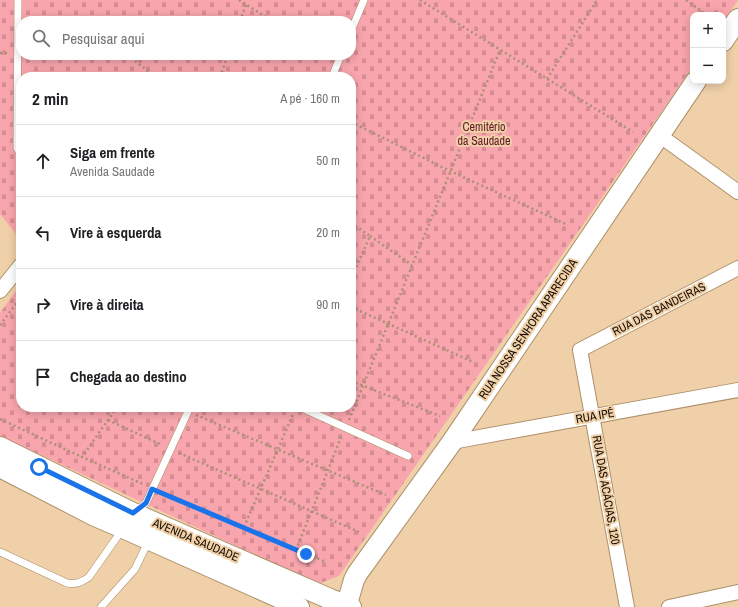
<!DOCTYPE html>
<html lang="pt">
<head>
<meta charset="utf-8">
<style>
  :root { --surface:#fff; --page:#f6f6f6; --text:#202124; --muted:#757577; --line:#e0e0e0 }
  body { margin:0; font-family:"Archivo Narrow",sans-serif; background:var(--page); color:var(--text) }
  .controls { position:absolute; right:12px; top:12px; display:grid; overflow:hidden; border-radius:8px; box-shadow:0 2px 10px #0003 }
  .controls button { width:36px; height:36px; display:grid; place-items:center; padding:0; border:0; border-bottom:1px solid var(--line); background:var(--surface); color:var(--text); font:20px sans-serif }
  .stop { position:absolute; width:12px; height:12px; margin:-9px; border:3px solid #1a73e8; border-radius:50%; background:#fff }
  .stop.end { background:#1a73e8; border-color:#fff; box-shadow:0 1px 4px #0008 }
  .list { margin:0; padding:0; list-style:none }
  h2 { display:flex; justify-content:space-between; align-items:center; height:52px; margin:0; padding:0 16px; font-size:17px }
  h2 small { font-size:13px; font-weight:400; color:var(--muted) }
  .list li { display:grid; grid-template-columns:26px 1fr auto; gap:12px; align-items:center; box-sizing:border-box; height:72px; padding:0 16px; border-top:1px solid var(--line) }
  .list b { display:block; font-size:15px; white-space:nowrap }
  .list p { margin:0; font-size:13px; white-space:nowrap; color:var(--muted) }
  .list em { font-size:13px; font-style:normal; color:var(--muted) }
  .icon { flex:none; width:22px; height:22px; fill:none; stroke:currentColor; stroke-width:2; stroke-linecap:round; stroke-linejoin:round }
  .map { position:relative; flex:none; width:738px; height:607px; overflow:hidden }
  .search { position:absolute; background:var(--surface); box-shadow:0 2px 10px #0003; left:16px; top:16px; width:340px; height:44px; display:flex; align-items:center; gap:10px; box-sizing:border-box; padding:0 14px; border-radius:16px; color:var(--muted); font-size:15px }
  .panel { position:absolute; background:var(--surface); box-shadow:0 2px 10px #0003; left:16px; top:72px; width:340px; height:340px; border-radius:16px }
  .map>svg:first-child { display:block }
  .cemetery { fill:url(#cemetery-stones); fill-rule:evenodd }
  .lines { fill:none; stroke-linecap:round; stroke-linejoin:round }
  .lane-casing { stroke:#ae906a; stroke-width:8 }
  .street-casing { stroke:#ae906a; stroke-width:16 }
  .secondary-casing { stroke:#ae906a; stroke-width:22 }
  .path { stroke:#aa9173; stroke-width:2.5; stroke-dasharray:2 3; stroke-linecap:butt }
  .lane { stroke:#fff; stroke-width:7 }
  .street { stroke:#fff; stroke-width:14 }
  .secondary { stroke:#fff; stroke-width:20 }
  .route { stroke:#1a73e8; stroke-width:5 }
  .labels { text-anchor:middle; stroke-width:4; stroke-linejoin:round; paint-order:stroke }
  .park-label { font-size:12px; fill:#621827; stroke:#efd0a8 }
  .street-label { font-size:12px; fill:#170c01; stroke:#efd0a8 }
</style>
</head>
<body>
<div class="map">
<svg width="738" height="607" viewBox="0 0 738 607">
  <defs>
    <pattern id="cemetery-stones" width="16" height="16" patternUnits="userSpaceOnUse"><rect width="16" height="16" fill="#f9a5ad"/><path d="M2 7V4a2 2 0 0 1 4 0v3zM10 15v-3a2 2 0 0 1 4 0v3z" fill="#d58d93"/></pattern>
  </defs>
  <rect width="100%" height="100%" fill="#efd0a8"/>
  <path class="cemetery" d="M 0,0 L 738,0 L 723,22 L 723,15 L 693,15 L 693,66 L 339,576 L 318,584 L 0,436 L 0,313 L 21,284 L 21,407 L 351,407 L 351,77 L 21,77 L 21,240 L 0,214 ZM 21,21 L 351,21 L 351,55 L 21,55 Z"/>
  <g class="lines">
    <defs>
      <g id="lane">
        <polyline points="18,0 17,148 21,156"/>
        <polyline points="351,31 364,0"/>
        <polyline points="332,77 341,55"/>
        <polyline points="300,407 408,456"/>
        <polyline points="135,512 146,503 190,407"/>
        <path d="M 0,552 L 67,583 C 76,585 82,582 89,577 L 122,530"/>
        <polyline points="101,607 135,569 149,540"/>
      </g>
      <g id="street">
        <polyline points="659,135 738,192"/>
        <polyline points="0,291 21,265"/>
        <polyline points="452,442 738,390"/>
        <polyline points="627,607 580,350 738,268"/>
        <polyline points="669,607 738,592"/>
      </g>
      <g id="secondary">
        <polyline points="723,41 738,19"/>
        <polyline points="0,447 133,513 330,599 351,607"/>
        <polyline points="0,467 95,516 123,528 280,598 299,607"/>
        <polyline points="346,607 354,580 357,574 452,442 696,81"/>
      </g>
    </defs>
    <use href="#lane" class="lane-casing"/>
    <use href="#street" class="street-casing"/>
    <use href="#secondary" class="secondary-casing"/>
    <g class="path">
      <polyline points="239,0 272,21"/>
      <polyline points="420,0 633,132"/>
      <polyline points="686,0 707,15"/>
      <polyline points="240,21 246,5"/>
      <polyline points="0,53 8,53"/>
      <polyline points="127,55 156,77"/>
      <polyline points="220,77 228,55"/>
      <polyline points="547,79 597,0"/>
      <polyline points="351,122 450,171 568,225"/>
      <polyline points="351,223 370,236 351,279"/>
      <polyline points="370,236 412,265"/>
      <polyline points="351,307 473,362"/>
      <polyline points="0,325 21,297"/>
      <polyline points="351,381 440,416"/>
      <polyline points="117,407 82,457 145,485"/>
      <polyline points="196,415 386,495"/>
      <polyline points="0,419 82,457"/>
      <polyline points="108,420 162,445"/>
      <polyline points="349,420 500,50"/>
      <polyline points="179,453 359,532"/>
      <polyline points="161,492 326,562"/>
      <polyline points="244,527 294,412"/>
      <polyline points="296,550 342,435"/>
    </g>
    <use href="#lane" class="lane"/>
    <use href="#street" class="street"/>
    <use href="#secondary" class="secondary"/>
  </g>
  <g class="lines">
    <polyline class="route" points="39,467 133,513 146,503 152,489 306,554"/>
  </g>
  <g class="labels">
    <g class="park-label">
      <text x="484" y="131">Cemitério<tspan x="484" dy="14">da Saudade</tspan></text>
    </g>
    <g class="street-label">
      <text transform="translate(659 309) rotate(-27)" y="4">RUA DAS BANDEIRAS</text>
      <text transform="translate(528 329) rotate(-56)" y="4">RUA NOSSA SENHORA APARECIDA</text>
      <text transform="translate(595 416) rotate(-10)" y="4">RUA IPÊ</text>
      <text transform="translate(606 490) rotate(80)" y="4">RUA DAS ACÁCIAS, 120</text>
      <text transform="translate(196 540) rotate(23)" y="4">AVENIDA SAUDADE</text>
    </g>
  </g>
</svg>
<div class="controls">
<button>+</button>
<button>−</button>
</div>
<div class="stop" style="left:39px;top:467px"></div>
<div class="stop end" style="left:306px;top:554px"></div>
<div class="search"><svg class="icon" aria-label="search" viewBox="0 0 24 24"><circle cx="10" cy="10" r="6"/><path d="M15 15l6 6"/></svg>Pesquisar aqui</div>
<section class="panel">
<h2>2 min<small>A pé · 160 m</small></h2>
<ul class="list">
<li><svg class="icon" aria-label="ahead" viewBox="0 0 24 24"><path d="M12 20V5M6 11l6-6 6 6"/></svg><div><b>Siga em frente</b><p>Avenida Saudade</p></div><em>50 m</em></li>
<li><svg class="icon" aria-label="left" viewBox="0 0 24 24"><path d="M17 20v-9H6M10 6l-5 5 5 5"/></svg><div><b>Vire à esquerda</b></div><em>20 m</em></li>
<li><svg class="icon" aria-label="right" viewBox="0 0 24 24"><path d="M7 20v-9h11M14 6l5 5-5 5"/></svg><div><b>Vire à direita</b></div><em>90 m</em></li>
<li><svg class="icon" aria-label="arrive" viewBox="0 0 24 24"><path d="M6 21V4h12l-3 4 3 4H6"/></svg><div><b>Chegada ao destino</b></div></li>
</ul>
</section>
</div>
</body>
</html>
